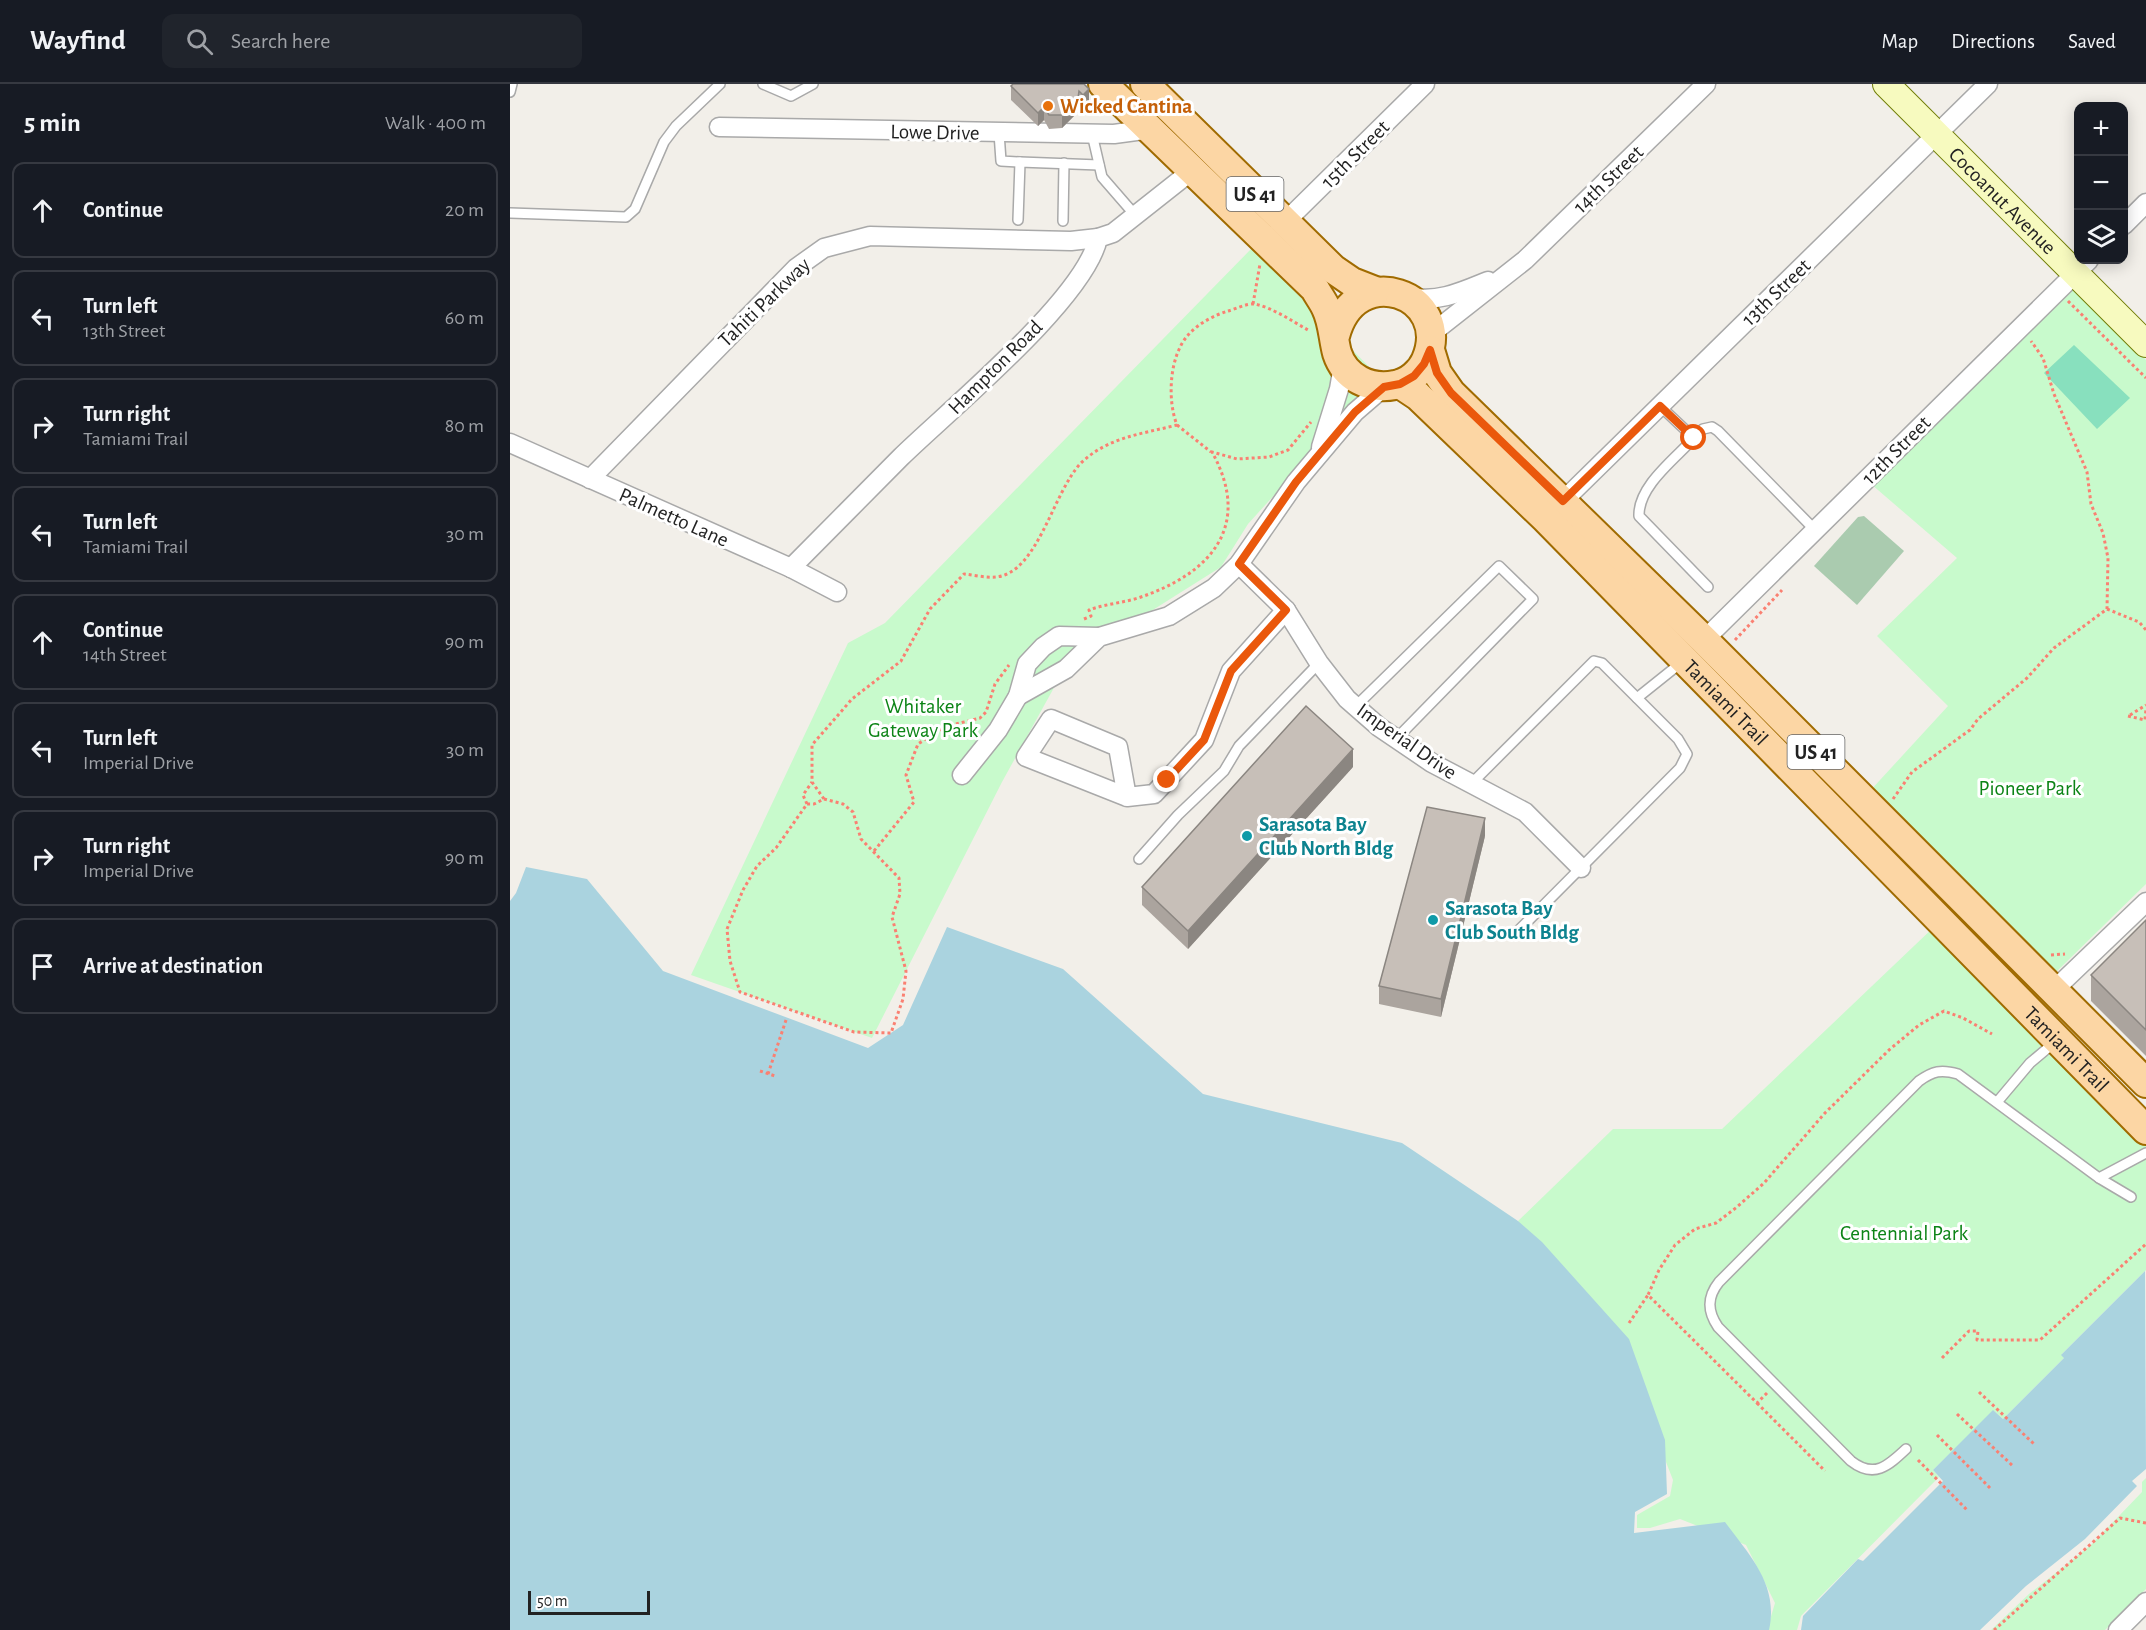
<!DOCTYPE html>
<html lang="en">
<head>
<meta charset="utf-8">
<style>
  :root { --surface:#171b24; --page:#20242c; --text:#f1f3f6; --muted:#9ea1a6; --line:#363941 }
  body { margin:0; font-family:"Alegreya Sans",sans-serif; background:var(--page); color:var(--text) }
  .controls { position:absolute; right:18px; top:18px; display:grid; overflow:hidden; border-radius:12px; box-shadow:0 3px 15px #0003 }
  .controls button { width:54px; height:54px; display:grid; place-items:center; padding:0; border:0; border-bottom:2px solid var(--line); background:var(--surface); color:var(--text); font:30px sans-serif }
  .scale { position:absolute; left:18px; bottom:15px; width:122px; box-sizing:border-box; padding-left:6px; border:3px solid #222; border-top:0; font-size:16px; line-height:21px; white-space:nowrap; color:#222; -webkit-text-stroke:4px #fff; paint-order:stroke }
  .stop { position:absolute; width:18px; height:18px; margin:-14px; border:4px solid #ea580c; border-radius:50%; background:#fff }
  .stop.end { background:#ea580c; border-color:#fff; box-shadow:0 2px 6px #0008 }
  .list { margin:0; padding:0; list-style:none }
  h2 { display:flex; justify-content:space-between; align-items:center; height:78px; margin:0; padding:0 24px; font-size:26px }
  h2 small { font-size:20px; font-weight:400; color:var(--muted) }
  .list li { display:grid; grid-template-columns:39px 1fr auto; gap:18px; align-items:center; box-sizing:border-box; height:96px; margin:0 12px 12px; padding:0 12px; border:2px solid var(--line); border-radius:12px }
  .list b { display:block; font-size:22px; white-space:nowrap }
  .list p { margin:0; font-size:20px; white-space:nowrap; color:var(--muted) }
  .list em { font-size:20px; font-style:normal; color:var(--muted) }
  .icon { flex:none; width:33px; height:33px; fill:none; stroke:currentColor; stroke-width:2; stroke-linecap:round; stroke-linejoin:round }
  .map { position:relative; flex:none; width:1636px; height:1546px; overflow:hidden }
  header { display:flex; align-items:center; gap:36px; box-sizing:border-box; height:84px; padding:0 30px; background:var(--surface); border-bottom:2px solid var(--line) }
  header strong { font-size:28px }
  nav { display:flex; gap:33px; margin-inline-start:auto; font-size:21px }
  .search { width:420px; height:54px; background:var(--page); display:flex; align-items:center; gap:15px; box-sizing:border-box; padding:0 21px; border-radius:12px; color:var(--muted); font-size:22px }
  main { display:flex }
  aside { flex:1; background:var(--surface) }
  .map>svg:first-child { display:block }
  .cemetery { fill:#aacbaf }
  .park { fill:#c8facc }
  .pitch { fill:#88e0be }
  .water { fill:#aad3df }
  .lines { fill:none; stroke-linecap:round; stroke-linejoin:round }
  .lane-casing { stroke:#a9a9a9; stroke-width:12 }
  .street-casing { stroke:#a9a9a9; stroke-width:21 }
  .secondary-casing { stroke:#707d05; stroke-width:28 }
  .primary-casing { stroke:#a06b00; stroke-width:32 }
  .path { stroke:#fa8072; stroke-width:3; stroke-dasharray:3 3; stroke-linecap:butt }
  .lane { stroke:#fff; stroke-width:9 }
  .street { stroke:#fff; stroke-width:18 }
  .secondary { stroke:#f7fabf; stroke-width:26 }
  .primary { stroke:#fcd6a4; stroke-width:28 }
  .wall { fill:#aba49e }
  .shaded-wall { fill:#8b8681 }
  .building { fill:#c7bfb8; stroke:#8b8681; stroke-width:1.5 }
  .route { stroke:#ea580c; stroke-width:8 }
  .food-dot { fill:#e8710a; stroke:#fff; stroke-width:2 }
  .culture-dot { fill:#0f9aa8; stroke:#fff; stroke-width:2 }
  .labels { text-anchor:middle; stroke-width:6; stroke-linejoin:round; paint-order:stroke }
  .shield { fill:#fff; stroke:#646464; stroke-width:1.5 }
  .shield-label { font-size:20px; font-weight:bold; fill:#222 }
  .food-label { font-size:21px; font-weight:bold; fill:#c56008; stroke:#fff; text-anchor:start }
  .street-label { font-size:21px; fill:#222; stroke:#fff }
  .park-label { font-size:21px; fill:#0c8416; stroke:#fff }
  .culture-label { font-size:21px; font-weight:bold; fill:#0d838f; stroke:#fff; text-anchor:start }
</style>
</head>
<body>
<header>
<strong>Wayfind</strong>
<div class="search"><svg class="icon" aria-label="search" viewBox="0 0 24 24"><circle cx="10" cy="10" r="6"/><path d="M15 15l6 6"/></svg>Search here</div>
<nav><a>Map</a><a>Directions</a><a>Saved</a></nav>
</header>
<main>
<aside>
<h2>5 min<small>Walk · 400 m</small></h2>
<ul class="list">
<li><svg class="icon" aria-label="ahead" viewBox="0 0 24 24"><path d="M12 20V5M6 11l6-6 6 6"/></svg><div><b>Continue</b></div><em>20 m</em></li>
<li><svg class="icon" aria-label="left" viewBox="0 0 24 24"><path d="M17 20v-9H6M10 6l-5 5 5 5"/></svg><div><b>Turn left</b><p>13th Street</p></div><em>60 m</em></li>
<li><svg class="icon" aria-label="right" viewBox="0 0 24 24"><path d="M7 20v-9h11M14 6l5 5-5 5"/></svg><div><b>Turn right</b><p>Tamiami Trail</p></div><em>80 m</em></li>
<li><svg class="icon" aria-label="left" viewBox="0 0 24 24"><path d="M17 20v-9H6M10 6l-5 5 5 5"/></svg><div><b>Turn left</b><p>Tamiami Trail</p></div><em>30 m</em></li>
<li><svg class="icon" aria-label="ahead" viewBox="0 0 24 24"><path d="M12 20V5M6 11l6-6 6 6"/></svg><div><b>Continue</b><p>14th Street</p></div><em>90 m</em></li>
<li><svg class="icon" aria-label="left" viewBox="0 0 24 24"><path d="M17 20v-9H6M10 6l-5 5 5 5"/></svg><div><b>Turn left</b><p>Imperial Drive</p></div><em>30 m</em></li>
<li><svg class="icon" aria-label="right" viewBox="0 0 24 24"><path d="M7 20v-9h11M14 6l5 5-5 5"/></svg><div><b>Turn right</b><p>Imperial Drive</p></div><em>90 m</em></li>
<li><svg class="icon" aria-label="arrive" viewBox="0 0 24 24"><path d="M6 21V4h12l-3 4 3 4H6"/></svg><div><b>Arrive at destination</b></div></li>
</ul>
</aside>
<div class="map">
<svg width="1636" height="1546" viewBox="0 0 1636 1546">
  <rect width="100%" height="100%" fill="#f2efe9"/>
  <polygon class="cemetery" points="1354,432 1394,467 1347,521 1304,482 1348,433"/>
  <g class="park">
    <polygon points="742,164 870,294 738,440 711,483 557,580 492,698 362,954 181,891 338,559 375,539"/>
    <polygon points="1564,204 1636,276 1636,800 1543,891 1359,708 1438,622 1367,552 1447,474 1361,400"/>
    <polygon points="1426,841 1636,1059 1636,1186 1552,1270 1554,1274 1493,1335 1484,1327 1423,1386 1429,1393 1291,1532 1287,1546 1257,1546 1265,1519 1236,1461 1170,1435 1140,1444 1127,1444 1127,1431 1160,1412 1163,1396 1149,1360 1008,1137 1103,1045 1212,1045"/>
    <polygon points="1636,1394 1636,1505 1595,1546 1481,1546 1519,1510 1581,1461 1632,1408 1632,1398"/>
  </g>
  <polygon class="pitch" points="1564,261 1620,314 1587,345 1534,289"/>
  <g class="water">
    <path d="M 16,783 L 77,795 L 153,887 L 358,964 L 393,941 L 437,843 L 553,885 L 693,1010 L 892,1059 L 1008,1137 L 1032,1158 L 1119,1255 L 1155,1356 L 1157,1410 L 1125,1428 L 1124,1449 L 1215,1438 C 1240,1472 1269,1501 1259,1546 L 0,1546 L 0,817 L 6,809 Z"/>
    <polygon points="1635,1187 1636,1385 1622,1397 1627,1402 1575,1455 1516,1502 1470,1546 1291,1546 1293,1532 1348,1475 1353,1477 1433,1397 1423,1386 1483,1326 1493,1335 1554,1274 1551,1271"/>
  </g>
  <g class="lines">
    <defs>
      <g id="lane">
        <polyline points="253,0 281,12 303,0"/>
        <polyline points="0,8 2,0"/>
        <polyline points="489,49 491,77 510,78"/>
        <polyline points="582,50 592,93 625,131"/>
        <polyline points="0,129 116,133 125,125 154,58 166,42 210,0"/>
        <polyline points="508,136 510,78 589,81"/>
        <polyline points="553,137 554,79"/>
        <path d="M 1150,322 L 1184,354 C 1165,375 1128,402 1129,432 L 1198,503"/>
        <polyline points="1184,354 1193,345 1202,343 1208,347 1305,446"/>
        <polyline points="1127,614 1172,578"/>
        <polyline points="846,622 989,482 1023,515 886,655"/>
        <polyline points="961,700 1084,577 1092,579 1168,655 1177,670 1170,684 1009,846"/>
        <polyline points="629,775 668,731 714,687 729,662 809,579"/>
        <polyline points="1488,1017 1520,979 1545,958"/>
        <polyline points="1589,1094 1636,1069"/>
        <path d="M 1396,1365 C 1378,1382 1364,1395 1341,1377 L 1208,1243 C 1197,1227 1197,1213 1209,1198 L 1409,997 C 1423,987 1431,985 1448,990 L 1589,1094 L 1621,1113"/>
      </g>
      <g id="street">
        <polyline points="209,43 604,50 641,45"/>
        <polyline points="774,139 915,0"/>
        <polyline points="1614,141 1636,119"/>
        <path d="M 899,213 C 928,219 951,208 978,197"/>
        <polyline points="921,250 1015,176 1196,0"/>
        <polyline points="0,359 281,484 327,508"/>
        <polyline points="811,363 829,305 833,282"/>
        <polyline points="80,395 286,184 314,164 360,152 561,157 588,154"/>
        <polyline points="1053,417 1478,0"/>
        <polyline points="729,480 776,526 809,579 837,615 869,643 922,679 1015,728 1071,784"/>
        <path d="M 281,484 C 318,447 354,410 391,373 C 438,327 576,214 588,154 L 603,149 L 684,85"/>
        <polyline points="1194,556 1579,176"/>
        <polyline points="508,612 556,585 589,553 659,532 704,504 729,480 786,398 845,328 874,303"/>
        <polyline points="452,691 488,646 508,612 517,580 533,563 549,552 589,553"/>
        <polyline points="617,713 608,663 541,635 516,673 617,713 644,710 694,656 721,587 776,526"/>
        <polyline points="1544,906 1636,818"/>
        <polyline points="1608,1546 1636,1518"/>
      </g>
      <g id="secondary">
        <path id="s1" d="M 1376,0 L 1636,260"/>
      </g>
      <g id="primary">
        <path d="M 593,0 L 805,205 C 808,211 813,217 816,224 C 823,238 823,254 827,269 C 835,294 860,306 885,301 C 898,299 911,288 916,276 C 944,210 845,174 825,252"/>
        <polyline points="635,0 823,185 842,198 865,207"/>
        <polyline points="920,266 927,289 941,309 1194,556 1636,999"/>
        <path id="s2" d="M 890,300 L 908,312 L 1036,435 L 1636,1046"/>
      </g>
    </defs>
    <use href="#lane" class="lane-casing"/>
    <use href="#street" class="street-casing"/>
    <use href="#secondary" class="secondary-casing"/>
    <use href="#primary" class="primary-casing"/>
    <g class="path">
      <polyline points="1558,217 1636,294"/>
      <polyline points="743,220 750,180"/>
      <polyline points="667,341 701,368"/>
      <polyline points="1597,525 1629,538 1636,546"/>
      <path d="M 574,535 L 581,532 L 579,526 C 595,520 612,519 628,514 C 701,490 743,442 702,368 L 727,375 L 759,373 L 778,366 L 801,338"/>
      <polyline points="1225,556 1272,506"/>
      <polyline points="1620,631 1636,621"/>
      <polyline points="1618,632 1635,636 1636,625"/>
      <path d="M 314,715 L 302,698 L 302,661 L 342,615 L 391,577 L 420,525 L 454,490 C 464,491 476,494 486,493 C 528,489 543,408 571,379 C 598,353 632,350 667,341 C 657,316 659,271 679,250 C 689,239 705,231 718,227 C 726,225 737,219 745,220 C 763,224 782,237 798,246"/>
      <polygon points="314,715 333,720 343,728 351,755 389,794 390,810 382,833 396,887 393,915 381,949 344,948 230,908 220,877 217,845 233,806 247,782 266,764 297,720 304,720"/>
      <polyline points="1383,715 1402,688 1460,646 1468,635 1517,594 1544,564 1597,525 1598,474 1593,449 1581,420 1577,388 1544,310 1533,274 1521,257"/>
      <polyline points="297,720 293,711 302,698"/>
      <polyline points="364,767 404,718 396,691 408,660 434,643 470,634 476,628 485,600 499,581"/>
      <polyline points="1541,871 1555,870"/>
      <polyline points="250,987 265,992"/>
      <polyline points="258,990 277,933"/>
      <polyline points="1119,1239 1138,1211"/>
      <polyline points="1432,1274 1459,1247 1468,1247 1467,1256 1530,1256 1636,1160"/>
      <polyline points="1469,1308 1524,1360"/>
      <polyline points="1257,1309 1247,1319 1138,1211 1149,1186 1165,1161 1185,1145 1206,1139 1227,1123 1254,1099 1315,1029 1379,966 1409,941 1434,927 1453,934 1482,950"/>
      <polyline points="1247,1319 1315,1387"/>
      <polyline points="1447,1330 1503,1382"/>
      <polyline points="1427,1351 1480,1404"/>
      <polyline points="1408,1376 1458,1427"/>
      <polyline points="1484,1546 1610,1434 1636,1439"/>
    </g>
    <use href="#lane" class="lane"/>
    <use href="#street" class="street"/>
    <use href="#secondary" class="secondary"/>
    <use href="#primary" class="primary"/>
  </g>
  <g class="wall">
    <polygon points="574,0 579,18 573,24 569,21 568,28 552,44 539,45 534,36 528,42 501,16 501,2"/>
    <polygon points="843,683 678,865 632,821 632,803"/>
    <polygon points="975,752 931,933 869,920 869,902"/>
    <polygon points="1636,836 1636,972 1581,917 1581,891"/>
  </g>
  <g class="shaded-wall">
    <polygon points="579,5 579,18 573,24 573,11"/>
    <polygon points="569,7 568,28 552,44 552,31"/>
    <polygon points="534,23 534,36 528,42 528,29"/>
    <polygon points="843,665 843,683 678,865 678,847"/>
    <polygon points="975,734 975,752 931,933 931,915"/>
  </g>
  <g class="building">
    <polygon points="503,0 574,0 579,5 573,11 569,7 568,14 552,31 539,31 534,23 528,29 501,2"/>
    <polygon points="796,622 843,665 678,847 632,803"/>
    <polygon points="917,723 975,734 931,915 869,902"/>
    <polygon points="1636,836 1636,946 1581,891"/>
  </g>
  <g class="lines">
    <polyline class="route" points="657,696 694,656 721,587 776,526 729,480 786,398 845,328 874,303 890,300 904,292 914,280 920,266 927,289 941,309 1053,417 1150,322 1184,354"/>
  </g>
  <circle class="food-dot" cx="538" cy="22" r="6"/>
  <g class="culture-dot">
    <circle cx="737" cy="752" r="6"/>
    <circle cx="923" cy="836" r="6"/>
  </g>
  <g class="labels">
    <g class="shield">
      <rect x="716.5" y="93" width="57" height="34" rx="4.5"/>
      <rect x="1277.5" y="651" width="57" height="34" rx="4.5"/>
    </g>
    <g class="shield-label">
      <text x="745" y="117">US 41</text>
      <text x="1306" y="675">US 41</text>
    </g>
    <g class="food-label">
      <text x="550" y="29">Wicked Cantina</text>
    </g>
    <g class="street-label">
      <text transform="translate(425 48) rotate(1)" y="7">Lowe Drive</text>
      <text transform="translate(845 70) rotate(-45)" y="7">15th Street</text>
      <text transform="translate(1098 95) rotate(-44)" y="7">14th Street</text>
      <text dy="7" stroke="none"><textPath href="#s1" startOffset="165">Cocoanut Avenue</textPath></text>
      <text transform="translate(1266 208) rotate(-44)" y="7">13th Street</text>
      <text transform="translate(254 218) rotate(-44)" y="7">Tahiti Parkway</text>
      <text transform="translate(485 283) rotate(-45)" y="7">Hampton Road</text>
      <text transform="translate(1386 366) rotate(-45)" y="7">12th Street</text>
      <text transform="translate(164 433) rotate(24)" y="7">Palmetto Lane</text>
      <text dy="7" stroke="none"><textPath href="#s2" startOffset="456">Tamiami Trail</textPath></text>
      <text transform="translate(897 657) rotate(35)" y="7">Imperial Drive</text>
      <text dy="7" stroke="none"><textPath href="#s2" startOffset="942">Tamiami Trail</textPath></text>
    </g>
    <g class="park-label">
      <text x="413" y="629">Whitaker<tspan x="413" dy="24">Gateway Park</tspan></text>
      <text x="1520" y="711">Pioneer Park</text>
      <text x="1394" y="1156">Centennial Park</text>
    </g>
    <g class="culture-label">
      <text x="749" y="747">Sarasota Bay<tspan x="749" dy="24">Club North Bldg</tspan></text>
      <text x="935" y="831">Sarasota Bay<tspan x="935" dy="24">Club South Bldg</tspan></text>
    </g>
  </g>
</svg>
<div class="controls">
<button>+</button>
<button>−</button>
<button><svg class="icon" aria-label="layers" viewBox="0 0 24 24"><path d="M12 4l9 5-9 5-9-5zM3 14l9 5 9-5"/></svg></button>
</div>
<div class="scale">50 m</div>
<div class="stop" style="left:1184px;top:354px"></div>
<div class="stop end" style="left:657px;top:696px"></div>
</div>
</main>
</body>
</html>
